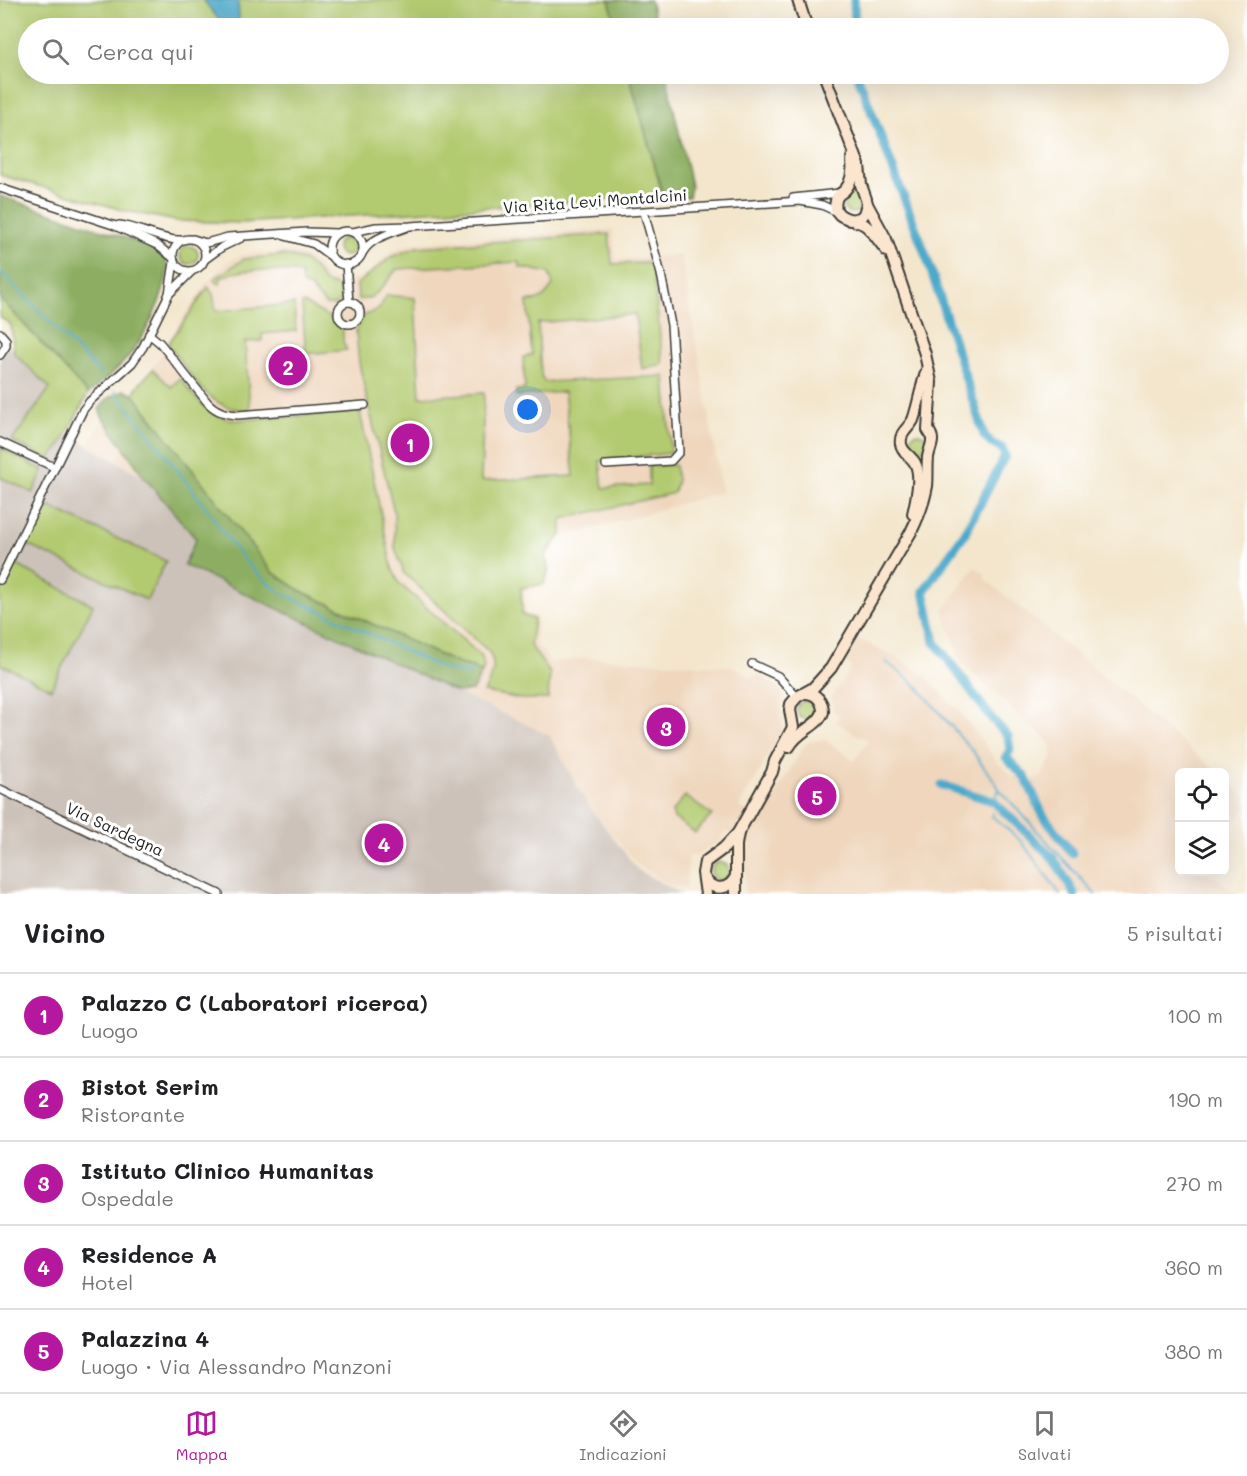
<!DOCTYPE html>
<html lang="it">
<head>
<meta charset="utf-8">
<style>
  :root { --surface:#fff; --page:#f2f2f2; --text:#202124; --muted:#757577; --line:#e0e0e0; --accent:#b5179e }
  body { margin:0; font-family:Mali,sans-serif; background:var(--page); color:var(--text) }
  .controls { position:absolute; right:18px; bottom:18px; display:grid; overflow:hidden; border-radius:9px; box-shadow:0 6px 24px #0002 }
  .controls button { width:54px; height:54px; display:grid; place-items:center; padding:0; border:0; border-bottom:2px solid var(--line); background:var(--surface); color:var(--text); font:30px sans-serif }
  .you { position:absolute; left:528px; top:410px; width:21px; height:21px; margin:-15px; border:4px solid #fff; border-radius:50%; background:#1a73e8; box-shadow:0 0 0 9px #1a73e833 }
  .badge { display:grid; place-items:center; width:39px; height:39px; border-radius:50%; background:var(--accent); color:#fff; font-size:20px; font-weight:700 }
  .pin { position:absolute; translate:-50% -50%; border:3px solid #fff; box-shadow:0 2px 6px #0006 }
  .list { margin:0; padding:0; list-style:none }
  h2 { display:flex; justify-content:space-between; align-items:center; height:78px; margin:0; padding:0 24px; font-size:26px }
  h2 small { font-size:20px; font-weight:400; color:var(--muted) }
  .list li { display:grid; grid-template-columns:39px 1fr auto; gap:18px; align-items:center; box-sizing:border-box; height:84px; padding:0 24px; border-top:2px solid var(--line) }
  .list b { display:block; font-size:22px; white-space:nowrap }
  .list p { margin:0; font-size:20px; white-space:nowrap; color:var(--muted) }
  .list em { font-size:20px; font-style:normal; color:var(--muted) }
  .icon { flex:none; width:33px; height:33px; fill:none; stroke:currentColor; stroke-width:2; stroke-linecap:round; stroke-linejoin:round }
  .map { position:relative; flex:none; width:1247px; height:894px; overflow:hidden }
  .search { position:absolute; background:var(--surface); box-shadow:0 6px 24px #0002; left:18px; right:18px; top:18px; height:66px; display:flex; align-items:center; gap:15px; box-sizing:border-box; padding:0 21px; border-radius:33px; color:var(--muted); font-size:22px }
  .sheet { height:498px; background:var(--surface) }
  nav { display:flex; justify-content:space-around; align-items:center; box-sizing:border-box; height:84px; border-top:2px solid var(--line); background:var(--surface); font-size:16px; color:var(--muted) }
  nav a { display:grid; justify-items:center; gap:3px }
  nav .on { color:var(--accent) }
  .map>svg:first-child { display:block }
  .built { fill:#efd6bc }
  .industrial { fill:#cdc2b9 }
  .green { fill:#b2ca6f; stroke:#677346; stroke-width:1.5 }
  .forest { fill:#8dae62; stroke:#54653f; stroke-width:1.5 }
  .water { fill:#4ca9ca; stroke:#346273; stroke-width:1.5 }
  .lines { fill:none; stroke-linecap:round; stroke-linejoin:round }
  .stream { stroke:#4ca9ca; stroke-width:2 }
  .canal { stroke:#4ca9ca; stroke-width:9 }
  .street-casing { stroke:#3c3a36; stroke-width:10 }
  .secondary-casing { stroke:#3c3a36; stroke-width:14 }
  .street { stroke:#fff; stroke-width:7 }
  .secondary { stroke:#fbe5cf; stroke-width:10 }
  .labels { text-anchor:middle; stroke-width:6; stroke-linejoin:round; paint-order:stroke }
  .street-label { font-size:16px; fill:#1c1c1c; stroke:#fff }
</style>
</head>
<body>
<div class="map">
<svg width="1247" height="894" viewBox="0 0 1247 894">
  <rect width="100%" height="100%" fill="#fff"/>
  <filter id="ink" filterUnits="userSpaceOnUse"><feTurbulence type="fractalNoise" baseFrequency=".0167" numOctaves="2"/><feDisplacementMap in="SourceGraphic" scale="12" xChannelSelector="R" yChannelSelector="G"/><feConvolveMatrix kernelMatrix="1 2 1 2 8 2 1 2 1" color-interpolation-filters="sRGB"/></filter>
  <filter id="wash" filterUnits="userSpaceOnUse"><feTurbulence type="fractalNoise" baseFrequency=".008" numOctaves="4" result="noise"/><feDisplacementMap in="SourceGraphic" scale="24" xChannelSelector="R" yChannelSelector="G"/><feGaussianBlur stdDeviation="1.35" result="paint"/><feColorMatrix in="noise" values="0 0 0 0 0 0 0 0 0 0 0 0 0 0 0 0 0 1.4 0 .05"/><feComposite in="paint" operator="in"/></filter>
  <g filter="url(#wash)">
    <rect width="100%" height="100%" fill="#f3e6cc"/>
    <g class="built">
      <polygon points="613,229 616,260 681,255 722,492 563,537 547,557 552,571 544,587 524,591 526,615 536,616 536,643 551,663 584,658 736,667 750,677 759,675 778,686 782,691 783,699 780,707 783,723 782,731 739,807 761,818 804,746 809,742 824,739 854,761 869,740 853,733 835,721 839,716 833,709 834,703 831,698 852,668 843,661 857,639 899,659 923,674 965,718 999,764 1012,775 1033,780 1041,777 1052,757 1051,745 960,661 943,611 975,567 985,574 984,578 1131,699 1217,772 1180,772 1180,872 1207,872 1238,894 745,894 745,842 726,831 719,844 706,849 699,855 689,856 686,888 669,885 637,864 586,802 548,735 184,565 144,477 89,445 103,418 134,389 163,354 177,327 207,282 226,262 239,256 253,252 290,252 309,257 318,265 326,276 337,280 348,280 365,276 385,256 399,248 415,243"/>
      <polygon points="1224,779 1247,798 1247,809 1225,833"/>
    </g>
    <polygon class="industrial" points="0,338 51,388 13,441 59,448 66,433 144,477 196,539 184,565 549,735 586,802 638,870 682,894 0,894"/>
    <g class="green">
      <polygon points="0,0 609,0 617,28 28,28 28,74 629,74 663,196 240,223 176,221 126,211 0,175"/>
      <circle cx="852" cy="204" r="9"/>
      <path d="M 609,234 L 612,264 L 652,263 L 663,364 L 642,369 L 635,314 L 538,323 L 541,376 L 545,382 L 665,376 L 671,453 L 600,461 L 603,488 L 649,485 L 649,466 L 675,465 L 677,480 L 674,493 L 562,519 L 562,533 L 546,554 L 548,571 L 544,584 L 521,588 L 522,615 L 534,619 L 530,645 L 550,673 L 548,699 L 521,699 L 484,692 C 491,678 498,667 489,652 L 404,573 L 395,548 L 394,512 L 366,395 L 359,363 L 356,331 L 363,316 L 379,309 L 387,295 L 415,298 L 420,397 L 484,393 L 481,481 L 574,476 L 564,392 L 516,396 L 516,390 L 525,389 L 523,357 L 532,355 L 527,301 C 541,302 546,296 553,285 L 549,273 L 520,267 L 519,262 L 397,269 C 387,280 375,303 358,299 L 357,284 L 391,257 L 417,247 Z"/>
      <circle cx="346" cy="247" r="9"/>
      <circle cx="189" cy="255" r="9"/>
      <path d="M 283,255 L 304,260 L 317,271 L 324,282 L 339,287 L 342,299 L 337,305 L 326,305 L 309,287 L 302,284 L 301,273 C 278,271 240,266 221,278 L 220,284 L 215,282 L 214,279 L 244,259 Z"/>
      <path d="M 208,287 L 213,294 L 216,311 L 294,304 L 296,331 L 262,334 L 262,341 L 245,342 L 250,409 C 210,415 190,372 168,344 Z"/>
      <polygon points="0,298 88,394 59,448 49,459 12,441 50,388 14,353 11,325 0,317"/>
      <polygon points="304,303 329,317 343,330 343,342 347,350 306,354 302,305"/>
      <path d="M 153,369 L 171,387 L 180,378 C 197,399 207,417 235,420 L 360,412 L 392,568 L 399,583 L 482,657 L 484,667 L 482,673 L 473,667 L 459,664 L 301,591 L 272,572 L 134,395 L 136,388 Z"/>
      <circle cx="918" cy="442" r="9"/>
      <polygon points="0,448 43,470 33,493 0,477"/>
      <polygon points="45,505 166,561 147,600 27,545"/>
      <polygon points="13,563 93,605 51,689 0,664 0,591"/>
      <circle cx="806" cy="710" r="9"/>
      <polygon points="685,796 712,815 695,833 674,818 672,812"/>
      <circle cx="720" cy="871" r="9"/>
    </g>
    <g class="forest">
      <polygon points="609,0 650,0 657,28 617,28"/>
      <polygon points="629,74 666,74 691,186 689,197 663,196"/>
      <path d="M 0,196 L 138,242 C 146,245 158,248 163,254 C 178,271 148,329 137,345 C 125,364 105,380 88,394 L 0,298 Z"/>
      <polygon points="124,390 134,395 272,572 301,591 459,664 473,667 482,673 472,691 456,692 184,565 196,539 144,477 103,418 99,409 107,399"/>
    </g>
    <polygon class="water" points="203,0 238,0 239,18 237,23 230,26 220,21"/>
    <g class="lines">
      <g class="stream">
        <polyline points="0,271 101,374"/>
        <path d="M 115,391 C 145,430 177,468 206,508 C 232,543 244,568 282,593 L 442,668 L 459,673 L 472,672"/>
        <path d="M 885,661 L 916,685 L 975,754 C 981,767 993,775 999,789 L 1095,894"/>
        <polyline points="995,798 999,790"/>
        <polyline points="993,812 992,816 1021,841 1060,894"/>
      </g>
      <g class="canal">
        <polyline points="854,0 855,28"/>
        <polyline points="857,74 928,261 984,435 991,443 1002,448 1005,456 965,533 924,591 935,642 992,719 1008,736 1010,750 1006,757 1025,777 1043,815 1072,853"/>
        <polyline points="942,785 993,801 1053,858 1075,894"/>
      </g>
    </g>
  </g>
  <g filter="url(#ink)">
    <g class="lines">
      <defs>
        <g id="street">
          <polyline points="0,188 113,225 157,245 172,257"/>
          <polyline points="793,198 840,193"/>
          <path d="M 119,225 C 139,227 163,241 180,240"/>
          <circle cx="346" cy="248" r="17"/>
          <polyline points="353,232 376,227 410,226 800,201 822,205 837,212"/>
          <polyline points="285,236 314,244 329,255"/>
          <circle cx="189" cy="255" r="16"/>
          <polyline points="193,239 206,243 228,237 307,232 337,233"/>
          <path d="M 363,252 C 372,237 392,233 407,227"/>
          <polyline points="204,260 222,247 241,238"/>
          <polyline points="346,264 349,302"/>
          <polyline points="169,294 192,271"/>
          <circle cx="349" cy="313" r="11"/>
          <polyline points="0,333 6,340 6,346 0,355"/>
          <path d="M 149,334 L 160,343 L 208,403 C 217,412 225,414 238,415 L 365,405"/>
          <polyline points="0,442 54,467"/>
          <polyline points="606,465 671,461 679,452 671,325 661,274 644,212"/>
          <polyline points="0,580 83,410 90,401 132,363 143,347 169,294 174,262"/>
          <polyline points="752,664 778,676 797,697"/>
          <polyline points="0,789 219,894"/>
        </g>
        <g id="secondary">
          <polyline points="798,0 807,28"/>
          <polyline points="824,74 859,165 861,185 866,199 867,204 864,214 860,218 850,220"/>
          <path d="M 852,158 C 853,168 853,181 845,190 C 841,194 837,194 836,200 C 831,220 854,218 865,225 C 873,231 880,243 887,251"/>
          <path d="M 913,514 C 916,500 922,476 915,463 C 911,456 902,452 901,444 C 899,433 909,428 913,420 C 919,403 921,386 927,370"/>
          <path d="M 789,747 C 798,730 818,727 823,712 C 823,701 816,693 805,693"/>
          <path d="M 704,877 C 712,892 729,891 736,876"/>
          <path d="M 706,894 L 703,873 L 705,862 L 724,848 L 738,833 L 772,772 L 775,761 L 793,727 L 790,710 L 791,704 L 797,697 L 813,688 L 831,668 L 911,532 C 918,518 924,503 927,486 C 928,477 927,467 928,457 C 930,446 936,440 928,430 L 931,382 L 925,354 L 886,239 L 867,204"/>
          <polyline points="736,894 736,845 738,833"/>
        </g>
      </defs>
      <use href="#street" class="street-casing"/>
      <use href="#secondary" class="secondary-casing"/>
      <use href="#street" class="street"/>
      <use href="#secondary" class="secondary"/>
    </g>
  </g>
  <g class="labels">
    <g class="street-label">
      <text transform="translate(595 201) rotate(-4)" y="6">Via Rita Levi Montalcini</text>
      <text transform="translate(115 829) rotate(25)" y="6">Via Sardegna</text>
    </g>
  </g>
</svg>
<div class="controls">
<button><svg class="icon" aria-label="locate" viewBox="0 0 24 24"><circle cx="12" cy="12" r="6"/><path d="M12 2v4M12 18v4M2 12h4M18 12h4"/></svg></button>
<button><svg class="icon" aria-label="layers" viewBox="0 0 24 24"><path d="M12 4l9 5-9 5-9-5zM3 14l9 5 9-5"/></svg></button>
</div>
<div class="you"></div>
<div class="pin badge" style="left:410px;top:443px">1</div>
<div class="pin badge" style="left:288px;top:366px">2</div>
<div class="pin badge" style="left:666px;top:727px">3</div>
<div class="pin badge" style="left:384px;top:843px">4</div>
<div class="pin badge" style="left:817px;top:796px">5</div>
<div class="search"><svg class="icon" aria-label="search" viewBox="0 0 24 24"><circle cx="10" cy="10" r="6"/><path d="M15 15l6 6"/></svg>Cerca qui</div>
</div>
<section class="sheet">
<h2>Vicino<small>5 risultati</small></h2>
<ul class="list">
<li><span class="badge">1</span><div><b>Palazzo C (Laboratori ricerca)</b><p>Luogo</p></div><em>100 m</em></li>
<li><span class="badge">2</span><div><b>Bistot Serim</b><p>Ristorante</p></div><em>190 m</em></li>
<li><span class="badge">3</span><div><b>Istituto Clinico Humanitas</b><p>Ospedale</p></div><em>270 m</em></li>
<li><span class="badge">4</span><div><b>Residence A</b><p>Hotel</p></div><em>360 m</em></li>
<li><span class="badge">5</span><div><b>Palazzina 4</b><p>Luogo · Via Alessandro Manzoni</p></div><em>380 m</em></li>
</ul>
</section>
<nav>
<a class="on"><svg class="icon" aria-label="map" viewBox="0 0 24 24"><path d="M3 6l6-2 6 2 6-2v14l-6 2-6-2-6 2zM9 4v14M15 6v14"/></svg>Mappa</a>
<a><svg class="icon" aria-label="directions" viewBox="0 0 24 24"><path d="M12 3l9 9-9 9-9-9zM9 14v-3h6M13 9l2 2-2 2"/></svg>Indicazioni</a>
<a><svg class="icon" aria-label="saved" viewBox="0 0 24 24"><path d="M7 4h10v16l-5-4-5 4z"/></svg>Salvati</a>
</nav>
</body>
</html>
